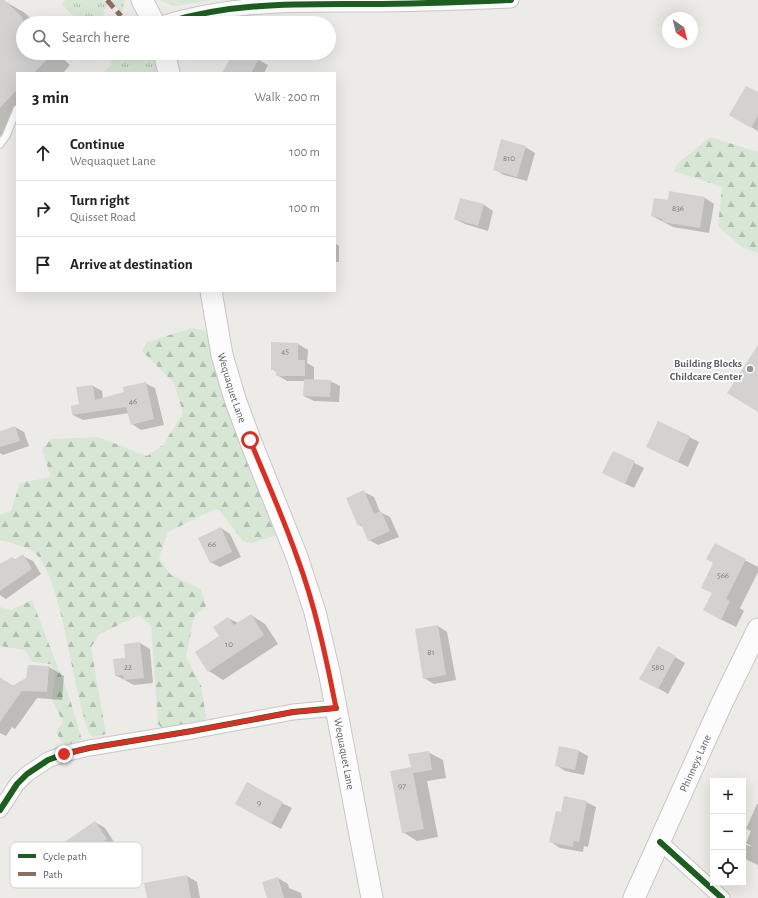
<!DOCTYPE html>
<html lang="en">
<head>
<meta charset="utf-8">
<style>
  :root { --surface:#fff; --page:#f2f2f2; --text:#222; --muted:#767676; --line:#e0e0e0 }
  body { margin:0; font-family:"Alegreya Sans",sans-serif; background:var(--page); color:var(--text) }
  .controls { position:absolute; right:12px; bottom:12px; display:grid; overflow:hidden; border-radius:0px; box-shadow:0 4px 16px #0002 }
  .controls button { width:36px; height:36px; display:grid; place-items:center; padding:0; border:0; border-bottom:1px solid var(--line); background:var(--surface); color:var(--text); font:20px sans-serif }
  .compass { position:absolute; left:662px; top:12px; width:36px; height:36px; border-radius:50%; background:var(--surface); box-shadow:0 4px 16px #0002; rotate:145deg }
  .stop { position:absolute; width:12px; height:12px; margin:-9px; border:3px solid #d93025; border-radius:50%; background:#fff }
  .stop.end { background:#d93025; border-color:#fff; box-shadow:0 1px 4px #0008 }
  .list { margin:0; padding:0; list-style:none }
  h2 { display:flex; justify-content:space-between; align-items:center; height:52px; margin:0; padding:0 16px; font-size:17px }
  h2 small { font-size:13px; font-weight:400; color:var(--muted) }
  .list li { display:grid; grid-template-columns:26px 1fr auto; gap:12px; align-items:center; box-sizing:border-box; height:56px; padding:0 16px; border-top:1px solid var(--line) }
  .list b { display:block; font-size:15px; white-space:nowrap }
  .list p { margin:0; font-size:13px; white-space:nowrap; color:var(--muted) }
  .list em { font-size:13px; font-style:normal; color:var(--muted) }
  .icon { flex:none; width:22px; height:22px; fill:none; stroke:currentColor; stroke-width:2; stroke-linecap:round; stroke-linejoin:round }
  .map { position:relative; flex:none; width:758px; height:898px; overflow:hidden }
  .search { position:absolute; background:var(--surface); box-shadow:0 4px 16px #0002; left:16px; top:16px; width:320px; height:44px; display:flex; align-items:center; gap:10px; box-sizing:border-box; padding:0 14px; border-radius:22px; color:var(--muted); font-size:15px }
  .panel { position:absolute; background:var(--surface); box-shadow:0 4px 16px #0002; left:16px; top:72px; width:320px; height:220px; border-radius:0px }
  .map>svg:first-child { display:block }
  .grass { fill:url(#grass-tufts) }
  .forest { fill:url(#forest-firs) }
  .garden { fill:#d8e7d5 }
  .shadow { fill:#0003 }
  .building { fill:#d4d2d1 }
  .lines { fill:none; stroke-linecap:round; stroke-linejoin:round }
  .lane-casing { stroke:#c7c7c7; stroke-width:9 }
  .street-casing { stroke:#c7c7c7; stroke-width:17 }
  .secondary-casing { stroke:#c7c7c7; stroke-width:23 }
  .lane { stroke:#fcfcfc; stroke-width:7 }
  .street { stroke:#fcfcfc; stroke-width:15 }
  .secondary { stroke:#fcfcfc; stroke-width:21 }
  .quiet { stroke:#8d6e63; stroke-width:5; stroke-dasharray:10 5; stroke-linecap:butt }
  .cycleway-casing { stroke:#fff; stroke-width:8 }
  .cycleway { stroke:#1b5e20; stroke-width:6 }
  .route { stroke:#d93025; stroke-width:5 }
  .poi-dot { fill:#909193; stroke:#fff; stroke-width:1.5 }
  .labels { text-anchor:middle; stroke-width:3.5; stroke-linejoin:round; paint-order:stroke }
  .number-label { font-size:9px; fill:#7d7e81 }
  .poi-label { font-size:11px; font-weight:bold; fill:#5e6165; stroke:#fff; text-anchor:end }
  .street-label { font-size:11px; fill:#5e6165; stroke:#fff }
  .key { fill:#fff; stroke:#cfd0d1; stroke-width:1 }
  .key-label { font-size:11px; fill:#5e6165 }
</style>
</head>
<body>
<div class="map">
<svg width="758" height="898" viewBox="0 0 758 898">
  <defs>
    <pattern id="grass-tufts" width="24" height="20" patternUnits="userSpaceOnUse"><rect width="24" height="20" fill="#d8e7d5"/><path d="M3 7l-1-3M5 7V3M7 7l1-3M15 17l-1-3M17 17v-4M19 17l1-3" fill="none" stroke="#b2bfb0"/></pattern>
    <pattern id="forest-firs" width="22" height="20" patternUnits="userSpaceOnUse"><rect width="22" height="20" fill="#d8e7d5"/><path d="M5 1l3.5 6h-7zM16 11l3.5 6h-7z" fill="#b2bfb0"/></pattern>
  </defs>
  <rect width="100%" height="100%" fill="#edebe8"/>
  <g class="grass">
    <polygon points="65,0 103,0 108,6 104,10 103,23 81,23 62,5"/>
    <polygon points="110,0 125,0 122,13"/>
    <path d="M 169,0 L 211,0 C 196,3 183,7 169,0 Z"/>
    <polygon points="106,53 149,53 155,58 160,73 102,73 112,65"/>
  </g>
  <g class="forest">
    <polygon points="710,137 758,152 758,253 742,247 718,226 722,187 674,171 677,164"/>
    <path d="M 192,328 L 203,330 L 209,337 L 280,534 L 252,543 L 243,541 L 219,510 L 213,510 L 168,532 L 159,558 L 171,575 L 201,589 L 206,606 L 194,617 L 186,657 L 201,685 L 206,717 L 203,723 L 162,728 L 158,724 L 151,626 L 139,615 L 100,634 L 91,647 L 106,734 L 93,737 C 86,732 84,718 82,709 C 71,673 60,574 34,552 C 30,548 6,541 0,540 L 0,515 L 11,511 L 20,483 L 51,477 L 42,450 L 51,439 L 98,437 L 147,456 L 163,445 L 183,413 L 174,383 L 142,351 L 147,342 Z"/>
    <polygon points="32,600 70,699 82,740 67,746 62,742 56,732 63,722 52,700 55,674 51,664 32,662 25,650 0,646 0,607 11,610"/>
  </g>
  <polygon class="garden" points="160,0 169,0 177,4 188,4 173,6"/>
  <g class="shadow">
    <polygon points="6,2 25,13 35,23 23,23 23,53 57,53 70,65 63,73 17,73 17,121 0,139 0,8"/>
    <polygon points="234,53 246,53 268,65 264,73 229,73"/>
    <polygon points="758,94 758,131 730,115"/>
    <polygon points="525,147 535,153 527,181 504,175 494,169"/>
    <polygon points="670,192 705,198 714,204 709,233 673,227 652,216 668,201"/>
    <polygon points="484,205 493,211 488,231 465,224 455,219"/>
    <polygon points="335,243 339,246 339,262 335,262"/>
    <polygon points="298,344 308,350 307,363 314,367 314,380 330,381 340,386 339,402 314,401 304,396 305,381 287,381 277,375 277,372 272,369"/>
    <polygon points="145,383 155,388 164,425 141,430 132,424 129,413 83,420 73,415 93,386 102,391 103,399 126,393"/>
    <polygon points="15,427 24,432 29,446 3,455 0,453 0,432"/>
    <polygon points="689,437 699,442 688,467 657,452"/>
    <polygon points="613,452 644,468 634,488 613,478"/>
    <polygon points="364,492 374,497 380,512 390,517 399,537 378,545 369,540 363,527 359,525"/>
    <polygon points="221,528 230,534 241,557 220,567 210,562"/>
    <polygon points="715,545 758,567 758,572 740,608 744,611 736,627 718,618"/>
    <polygon points="23,556 33,561 41,574 6,599 0,595 0,564 12,558 16,560"/>
    <polygon points="251,615 265,624 278,644 223,680 209,671 228,618 238,623"/>
    <polygon points="438,626 447,632 456,680 434,684 424,678"/>
    <polygon points="140,643 150,649 153,683 134,685 115,675 126,658"/>
    <polygon points="658,647 685,663 668,694 641,678"/>
    <polygon points="29,666 49,667 64,676 62,700 37,698 15,729 12,727 6,736 0,733 0,687 5,681 13,686 27,678"/>
    <polygon points="579,751 588,756 584,775 565,771 556,765"/>
    <polygon points="428,752 443,760 446,778 427,781 438,837 417,841 403,832 412,768"/>
    <polygon points="586,802 596,807 588,847 584,846 583,852 560,848 551,842 562,813"/>
    <polygon points="282,803 292,808 281,829 245,809"/>
    <polygon points="757,804 758,804 758,865 743,858 743,844 753,847 746,843 751,831 746,829"/>
    <polygon points="95,822 105,828 116,845 75,873 66,867"/>
    <polygon points="187,876 197,882 200,898 148,898 146,883"/>
    <polygon points="278,878 288,884 289,888 301,893 302,898 268,898"/>
  </g>
  <g class="building">
    <polygon points="0,0 4,0 23,18 23,53 53,53 34,73 17,73 17,90 0,108"/>
    <polygon points="233,53 248,53 259,59 251,73 222,73"/>
    <polygon points="746,86 758,92 758,116 751,128 729,115"/>
    <polygon points="501,139 526,146 517,177 493,170"/>
    <polygon points="669,191 705,197 700,228 662,222 662,219 651,216 654,198 668,200"/>
    <polygon points="460,198 484,204 478,226 454,219"/>
    <polygon points="271,342 298,343 298,360 305,360 305,376 276,376 276,370 271,370"/>
    <polygon points="758,345 758,412 727,393"/>
    <polygon points="304,379 331,380 330,397 303,396"/>
    <polygon points="146,382 154,419 131,425 126,407 72,415 71,406 79,404 76,387 93,385 95,400 124,392 123,387"/>
    <polygon points="658,421 690,436 678,462 646,447"/>
    <polygon points="15,426 20,441 0,447 0,431"/>
    <polygon points="613,451 635,461 625,484 602,473"/>
    <polygon points="364,490 374,514 381,511 390,531 368,541 361,524 358,526 346,498"/>
    <polygon points="221,527 232,552 210,563 198,538"/>
    <polygon points="715,543 746,559 726,599 730,601 721,620 703,610 712,593 701,588 713,563 706,559"/>
    <polygon points="23,554 32,569 0,591 0,564 12,557 14,560"/>
    <polygon points="251,614 264,635 208,672 195,652 219,636 213,627 228,617 234,625"/>
    <polygon points="438,625 446,675 423,679 415,629"/>
    <polygon points="140,642 144,678 124,680 123,675 115,676 113,659 125,658 124,644"/>
    <polygon points="658,646 676,656 658,689 639,679"/>
    <polygon points="28,665 49,666 47,692 22,691 0,722 0,677 12,686 26,678"/>
    <polygon points="559,746 579,750 575,770 555,766"/>
    <polygon points="429,751 432,770 413,773 424,829 402,833 390,771 411,767 408,754"/>
    <polygon points="247,782 283,802 271,824 235,804"/>
    <polygon points="564,796 587,801 579,842 574,841 573,847 549,842 556,811 561,812"/>
    <polygon points="95,821 107,839 65,868 53,850"/>
    <polygon points="187,875 191,898 147,898 144,883"/>
    <polygon points="278,877 284,898 267,898 262,882"/>
  </g>
  <g class="lines">
    <defs>
      <polyline id="lane" points="0,144 6,136 17,109"/>
      <g id="street">
        <path d="M 165,23 C 232,2 300,4 369,4 C 416,4 464,2 511,0"/>
        <polyline points="0,810 17,784 27,774 48,760 64,754 89,748 192,731 293,712 336,708"/>
        <polyline points="660,842 722,898"/>
      </g>
      <g id="secondary">
        <polyline points="142,0 154,23"/>
        <polyline points="164,53 169,73"/>
        <path id="s1" d="M 211,291 L 222,355 L 235,399 L 250,440 L 297,557 L 315,612 L 330,676 L 372,898"/>
        <path id="s2" d="M 634,898 L 721,705 L 758,629"/>
      </g>
    </defs>
    <use href="#lane" class="lane-casing"/>
    <use href="#street" class="street-casing"/>
    <use href="#secondary" class="secondary-casing"/>
    <use href="#lane" class="lane"/>
    <use href="#street" class="street"/>
    <use href="#secondary" class="secondary"/>
    <polyline class="quiet" points="107,0 121,16"/>
    <defs>
      <g id="cycleway">
        <path d="M 165,23 C 232,2 300,4 369,4 C 416,4 464,2 511,0"/>
        <polyline points="0,810 17,784 27,774 48,760 64,754 89,748 192,731 293,712 336,708"/>
        <polyline points="660,842 722,898"/>
      </g>
    </defs>
    <use href="#cycleway" class="cycleway-casing"/>
    <use href="#cycleway" class="cycleway"/>
  </g>
  <g class="lines">
    <path class="route" d="M 64,754 L 89,748 L 192,731 L 293,712 L 336,708 C 326,657 315,605 297,557 C 283,517 266,479 250,440"/>
  </g>
  <circle class="poi-dot" cx="750" cy="369" r="4"/>
  <g class="labels">
    <g class="number-label">
      <text x="509" y="161">810</text>
      <text x="678" y="211">836</text>
      <text x="285" y="354">45</text>
      <text x="133" y="404">46</text>
      <text x="212" y="547">66</text>
      <text x="723" y="578">566</text>
      <text x="229" y="647">10</text>
      <text x="431" y="655">81</text>
      <text x="128" y="670">22</text>
      <text x="658" y="670">580</text>
      <text x="402" y="789">97</text>
      <text x="259" y="806">9</text>
    </g>
    <g class="poi-label">
      <text x="742" y="367">Building Blocks<tspan x="742" dy="13">Childcare Center</tspan></text>
    </g>
    <g class="street-label">
      <text dy="4" stroke="none"><textPath href="#s1" startOffset="99">Wequaquet Lane</textPath></text>
      <text dy="4" stroke="none"><textPath href="#s1" startOffset="483">Wequaquet Lane</textPath></text>
      <text dy="4" stroke="none"><textPath href="#s2" startOffset="148">Phinneys Lane</textPath></text>
    </g>
  </g>
  <rect x="10" y="842" width="132" height="46" rx="6" class="key"/>
  <rect x="18" y="854" width="18" height="4" fill="#1b5e20"/>
  <rect x="18" y="872" width="18" height="4" fill="#8d6e63"/>
  <g class="key-label">
    <text x="43" y="860">Cycle path</text>
    <text x="43" y="878">Path</text>
  </g>
</svg>
<div class="controls">
<button>+</button>
<button>−</button>
<button><svg class="icon" aria-label="locate" viewBox="0 0 24 24"><circle cx="12" cy="12" r="6"/><path d="M12 2v4M12 18v4M2 12h4M18 12h4"/></svg></button>
</div>
<svg class="compass" viewBox="-18 -18 36 36"><path d="M0-13l5 13h-10z" fill="#e53935"/><path d="M0 13l5-13h-10z" fill="#767676"/></svg>
<div class="stop" style="left:250px;top:440px"></div>
<div class="stop end" style="left:64px;top:754px"></div>
<div class="search"><svg class="icon" aria-label="search" viewBox="0 0 24 24"><circle cx="10" cy="10" r="6"/><path d="M15 15l6 6"/></svg>Search here</div>
<section class="panel">
<h2>3 min<small>Walk · 200 m</small></h2>
<ul class="list">
<li><svg class="icon" aria-label="ahead" viewBox="0 0 24 24"><path d="M12 20V5M6 11l6-6 6 6"/></svg><div><b>Continue</b><p>Wequaquet Lane</p></div><em>100 m</em></li>
<li><svg class="icon" aria-label="right" viewBox="0 0 24 24"><path d="M7 20v-9h11M14 6l5 5-5 5"/></svg><div><b>Turn right</b><p>Quisset Road</p></div><em>100 m</em></li>
<li><svg class="icon" aria-label="arrive" viewBox="0 0 24 24"><path d="M6 21V4h12l-3 4 3 4H6"/></svg><div><b>Arrive at destination</b></div></li>
</ul>
</section>
</div>
</body>
</html>
